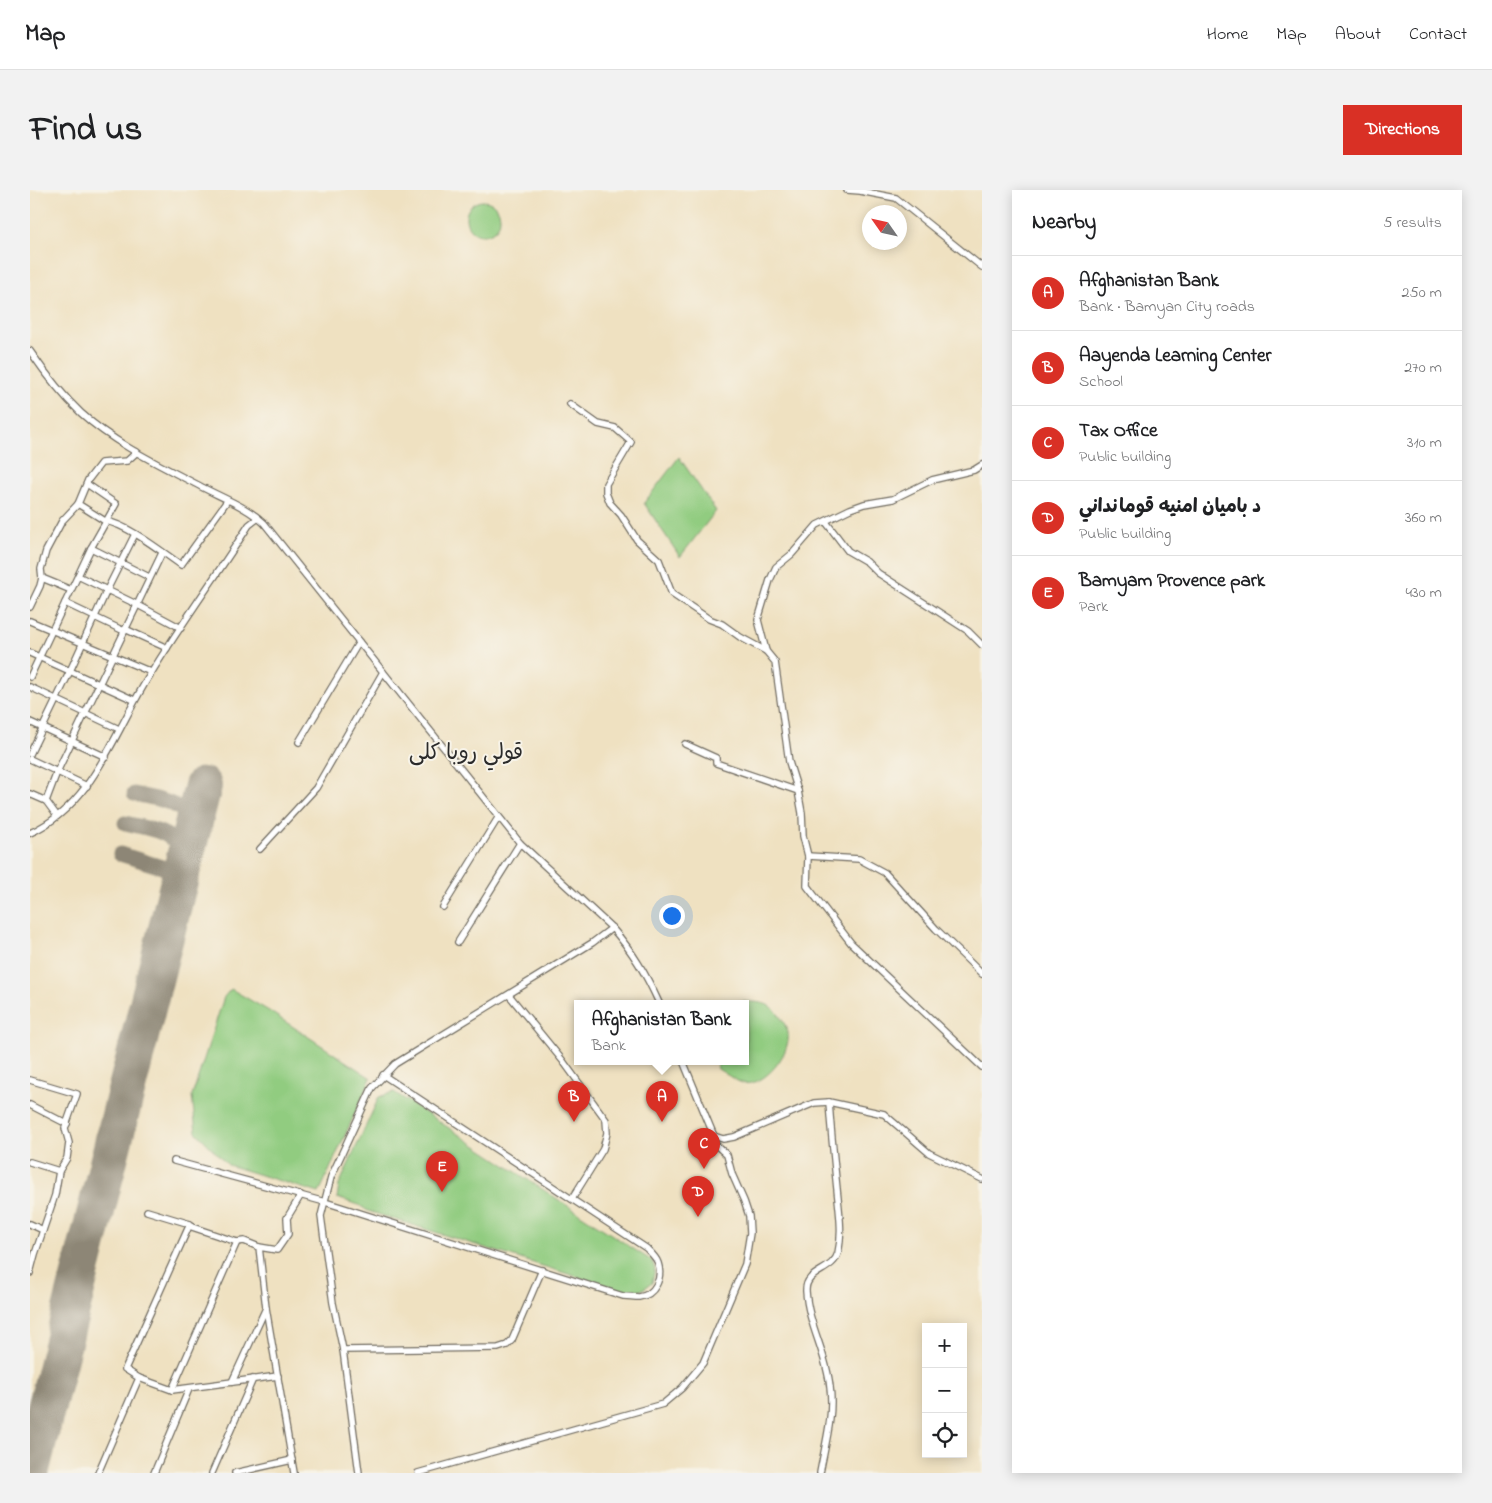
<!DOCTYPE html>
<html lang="en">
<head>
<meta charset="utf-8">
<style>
  :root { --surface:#fff; --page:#f2f2f2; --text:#202124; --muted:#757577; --line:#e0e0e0; --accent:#d93025 }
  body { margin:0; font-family:"Indie Flower","Playpen Sans Arabic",sans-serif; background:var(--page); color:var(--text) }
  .controls { position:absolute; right:15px; bottom:15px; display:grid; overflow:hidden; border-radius:0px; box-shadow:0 2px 12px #0003 }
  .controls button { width:45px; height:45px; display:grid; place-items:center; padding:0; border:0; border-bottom:1px solid var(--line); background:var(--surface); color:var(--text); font:25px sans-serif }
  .compass { position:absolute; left:832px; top:15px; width:45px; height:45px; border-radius:50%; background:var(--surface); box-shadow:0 2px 12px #0003; rotate:304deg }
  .you { position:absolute; left:641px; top:725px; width:18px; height:18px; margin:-12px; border:4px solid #fff; border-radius:50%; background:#1a73e8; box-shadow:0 0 0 8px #1a73e833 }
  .badge { display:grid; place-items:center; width:32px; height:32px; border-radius:50%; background:var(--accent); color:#fff; font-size:16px; font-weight:700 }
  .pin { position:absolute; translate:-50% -41px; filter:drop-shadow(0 1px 2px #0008) }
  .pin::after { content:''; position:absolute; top:26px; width:18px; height:15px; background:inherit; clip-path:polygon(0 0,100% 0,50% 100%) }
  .popup { position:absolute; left:544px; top:810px; width:175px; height:65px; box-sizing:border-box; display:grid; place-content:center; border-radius:0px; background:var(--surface); filter:drop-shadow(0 1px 4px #0005); font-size:16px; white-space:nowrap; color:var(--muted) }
  .popup b { font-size:19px; color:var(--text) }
  .popup::after { content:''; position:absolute; left:50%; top:100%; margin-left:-10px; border:10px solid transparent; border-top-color:var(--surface) }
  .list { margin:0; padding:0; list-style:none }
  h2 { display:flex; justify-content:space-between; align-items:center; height:65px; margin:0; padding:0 20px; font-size:21px }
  h2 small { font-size:16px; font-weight:400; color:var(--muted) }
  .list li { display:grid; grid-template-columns:32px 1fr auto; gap:15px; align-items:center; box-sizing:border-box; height:75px; padding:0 20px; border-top:1px solid var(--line) }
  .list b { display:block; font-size:19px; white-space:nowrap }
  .list p { margin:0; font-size:16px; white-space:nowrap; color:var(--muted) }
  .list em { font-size:16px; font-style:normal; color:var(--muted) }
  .icon { flex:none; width:28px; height:28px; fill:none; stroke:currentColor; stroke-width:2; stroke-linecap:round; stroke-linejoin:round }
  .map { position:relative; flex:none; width:952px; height:1283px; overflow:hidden; border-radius:0px }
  header { display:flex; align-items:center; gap:30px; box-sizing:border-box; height:70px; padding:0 25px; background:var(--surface); border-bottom:1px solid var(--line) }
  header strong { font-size:24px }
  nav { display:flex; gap:28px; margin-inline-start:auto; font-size:18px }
  .intro { display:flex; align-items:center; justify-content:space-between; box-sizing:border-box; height:120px; padding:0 30px }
  h1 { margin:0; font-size:35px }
  .button { padding:12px 22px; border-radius:0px; background:var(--accent); color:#fff; font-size:18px; font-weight:700 }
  main { display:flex; gap:30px; padding:0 30px }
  aside { flex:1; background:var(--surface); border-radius:0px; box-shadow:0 2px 12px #0003 }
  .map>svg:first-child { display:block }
  .green { fill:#91cc80; stroke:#5e7c56 }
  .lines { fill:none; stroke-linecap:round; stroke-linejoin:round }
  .taxiway { stroke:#8d8676; stroke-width:15 }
  .runway { stroke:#8d8676; stroke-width:38 }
  .minor-casing { stroke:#706b60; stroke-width:8 }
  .minor { stroke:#fff; stroke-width:5.5 }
  .labels { text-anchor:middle; stroke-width:4; stroke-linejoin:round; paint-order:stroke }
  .quarter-label { font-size:22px; fill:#2b2b2b; stroke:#f7f3e8 }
</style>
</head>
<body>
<header>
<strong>Map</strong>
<nav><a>Home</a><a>Map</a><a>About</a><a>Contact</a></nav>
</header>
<div class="intro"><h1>Find us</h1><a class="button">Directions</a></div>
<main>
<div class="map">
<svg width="952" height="1283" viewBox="0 0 952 1283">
  <rect width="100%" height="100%" fill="#f7f3e8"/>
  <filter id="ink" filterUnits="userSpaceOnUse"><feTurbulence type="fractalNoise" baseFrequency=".02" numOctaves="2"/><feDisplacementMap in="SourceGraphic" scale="10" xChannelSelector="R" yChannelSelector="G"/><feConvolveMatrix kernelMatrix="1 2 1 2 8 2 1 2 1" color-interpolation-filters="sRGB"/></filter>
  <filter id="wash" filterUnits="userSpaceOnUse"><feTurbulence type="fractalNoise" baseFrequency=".0096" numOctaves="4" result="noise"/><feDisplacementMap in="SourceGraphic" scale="20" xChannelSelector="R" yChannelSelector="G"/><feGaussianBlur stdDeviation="1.12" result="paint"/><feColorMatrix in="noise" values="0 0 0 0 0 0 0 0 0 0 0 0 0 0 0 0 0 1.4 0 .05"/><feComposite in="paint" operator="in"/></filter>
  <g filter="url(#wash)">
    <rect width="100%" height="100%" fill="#efe1c1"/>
    <g class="green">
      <circle cx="453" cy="28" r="17"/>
      <polygon points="649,267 686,321 650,367 614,313"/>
      <polygon points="201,799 239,821 341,888 289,1003 198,975 166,942 162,906 194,807"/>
      <path d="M 704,812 C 714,812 726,811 735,814 C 746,817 760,838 758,850 C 756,869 732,898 712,893 C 704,890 695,883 688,879 L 686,871 L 716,871 L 716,813 L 703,813 Z"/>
      <polygon points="364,902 622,1071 625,1079 622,1093 610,1101 589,1100 338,1021 329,1015 307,1008 309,995 349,907"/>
    </g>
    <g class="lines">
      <g class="taxiway">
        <path d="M 104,604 C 119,608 145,610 155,624 C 159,629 160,637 161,643"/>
        <path d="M 95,633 C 122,640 147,640 154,671"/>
        <polyline points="90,664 135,678 144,689 146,701"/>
      </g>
      <polyline class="runway" points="0,1283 173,596"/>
    </g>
  </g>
  <g filter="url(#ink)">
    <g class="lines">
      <defs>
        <g id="minor">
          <polyline points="817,0 830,1 866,8 952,77"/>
          <path d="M 0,161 C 15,183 31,204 51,223 C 85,254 128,274 168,295 C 190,307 216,316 234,333 L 490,653 L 582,738 C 603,762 616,784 629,813"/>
          <polyline points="540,214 568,234 585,238 601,252 576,294 576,303 580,313 591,325 607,350 629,370 642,404 679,429 692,434 710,447 736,461 745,472 759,572 768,601 772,623 773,646 778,666 777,696 821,753 952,877"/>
          <path d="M 48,314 L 75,331 C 97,334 132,362 151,375 L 197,311"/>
          <polyline points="796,332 818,361 837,372 848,383 938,441 952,455"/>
          <polyline points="61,358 119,387"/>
          <polyline points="48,386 106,414 151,438"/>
          <polyline points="12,388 41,400"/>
          <polyline points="35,413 94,441"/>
          <polyline points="0,417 10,396 12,388 11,379 16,361 32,331 48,314 58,290 71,273 97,271 107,262"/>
          <polyline points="0,431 121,482"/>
          <polyline points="95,439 137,458"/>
          <polyline points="736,461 728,430 740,390 746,377 762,364 787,335 820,319 834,314 863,309 902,290 944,280 952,275"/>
          <polyline points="0,463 104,510"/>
          <polyline points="0,487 61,358 86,314 57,294"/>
          <polyline points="0,497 89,539"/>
          <polyline points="0,532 76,567"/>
          <polyline points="269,552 329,452"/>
          <polyline points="655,554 686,568 686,573 768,601"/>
          <polyline points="0,564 40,481 77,400 105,344"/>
          <polyline points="0,569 57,596"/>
          <polyline points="0,604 16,611 27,626"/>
          <polyline points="16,611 27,582 132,363"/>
          <path d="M 0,643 C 65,614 85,539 120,485 C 151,434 187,385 219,335 L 228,328"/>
          <polyline points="230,659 286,598 353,482"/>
          <polyline points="778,666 829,669 855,683 906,739 952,784"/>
          <polyline points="413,717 468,628"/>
          <polyline points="428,752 490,653"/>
          <polyline points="479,805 533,871 576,930 577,943 573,959 542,1009"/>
          <polyline points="653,871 684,946 693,949 704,947 784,913 799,912 854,924 899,963 952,989"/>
          <polyline points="0,890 47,904 35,938 39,953 37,968 29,981 25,1005 5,1064 0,1083"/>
          <polyline points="0,915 37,934"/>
          <path d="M 144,971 L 295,1012 L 593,1106 C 598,1106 604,1107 609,1107 C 625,1105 633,1088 628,1073 C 626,1067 620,1062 616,1058 L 353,885"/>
          <polyline points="0,972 29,981"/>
          <polyline points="117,1021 160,1034 159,1036 207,1052 214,1051 229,1057"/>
          <polyline points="0,1034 13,1040"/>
          <polyline points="313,1160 468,1158 477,1155 482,1150 512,1080"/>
          <polyline points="109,1188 142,1200 248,1186"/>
          <polyline points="202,1192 236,1118"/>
          <polyline points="142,1200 207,1052"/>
          <polyline points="68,1283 109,1188 95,1179 160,1034"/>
          <polyline points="124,1283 159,1199"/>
          <polyline points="182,1283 223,1189"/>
          <polyline points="205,1283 262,1270"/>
          <polyline points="264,1283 236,1118 229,1057 247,1060 258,1044 257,1028 271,1005"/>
          <polyline points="329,1283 313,1160 303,1113 291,1026 301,987 342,898 365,874 562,753 582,738"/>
          <polyline points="388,1283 633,1214 652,1198 673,1173 715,1074 720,1043 719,1026 714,1011 702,984 697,965 686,955 683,950 684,946"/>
          <path d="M 790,1283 C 795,1255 804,1225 800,1197 C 797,1164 778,1134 776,1101 C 775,1080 803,1082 808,1063 C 813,1042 809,1020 807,999 C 804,970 801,941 799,912"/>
        </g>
      </defs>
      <use href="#minor" class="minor-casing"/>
      <use href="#minor" class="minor"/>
    </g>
  </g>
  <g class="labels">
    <g class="quarter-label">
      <text x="436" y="569">قولي روبا کلی</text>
    </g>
  </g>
</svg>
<div class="controls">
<button>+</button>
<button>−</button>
<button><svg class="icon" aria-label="locate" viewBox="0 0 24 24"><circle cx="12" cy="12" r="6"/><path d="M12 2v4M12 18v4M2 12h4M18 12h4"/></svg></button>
</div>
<svg class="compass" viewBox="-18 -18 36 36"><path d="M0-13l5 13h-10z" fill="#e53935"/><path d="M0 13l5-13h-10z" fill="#757577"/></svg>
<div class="you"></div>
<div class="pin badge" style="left:632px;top:932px">A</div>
<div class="popup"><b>Afghanistan Bank</b>Bank</div>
<div class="pin badge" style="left:544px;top:932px">B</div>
<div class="pin badge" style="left:674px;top:979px">C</div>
<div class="pin badge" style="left:668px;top:1027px">D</div>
<div class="pin badge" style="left:412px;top:1002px">E</div>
</div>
<aside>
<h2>Nearby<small>5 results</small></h2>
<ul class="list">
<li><span class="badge">A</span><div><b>Afghanistan Bank</b><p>Bank · Bamyan City roads</p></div><em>250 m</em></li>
<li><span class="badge">B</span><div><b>Aayenda Learning Center</b><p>School</p></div><em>270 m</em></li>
<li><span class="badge">C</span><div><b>Tax Office</b><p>Public building</p></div><em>310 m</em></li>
<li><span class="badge">D</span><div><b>د بامیان امنیه قومانداني</b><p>Public building</p></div><em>360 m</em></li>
<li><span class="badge">E</span><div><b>Bamyam Provence park</b><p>Park</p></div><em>430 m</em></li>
</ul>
</aside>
</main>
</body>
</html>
